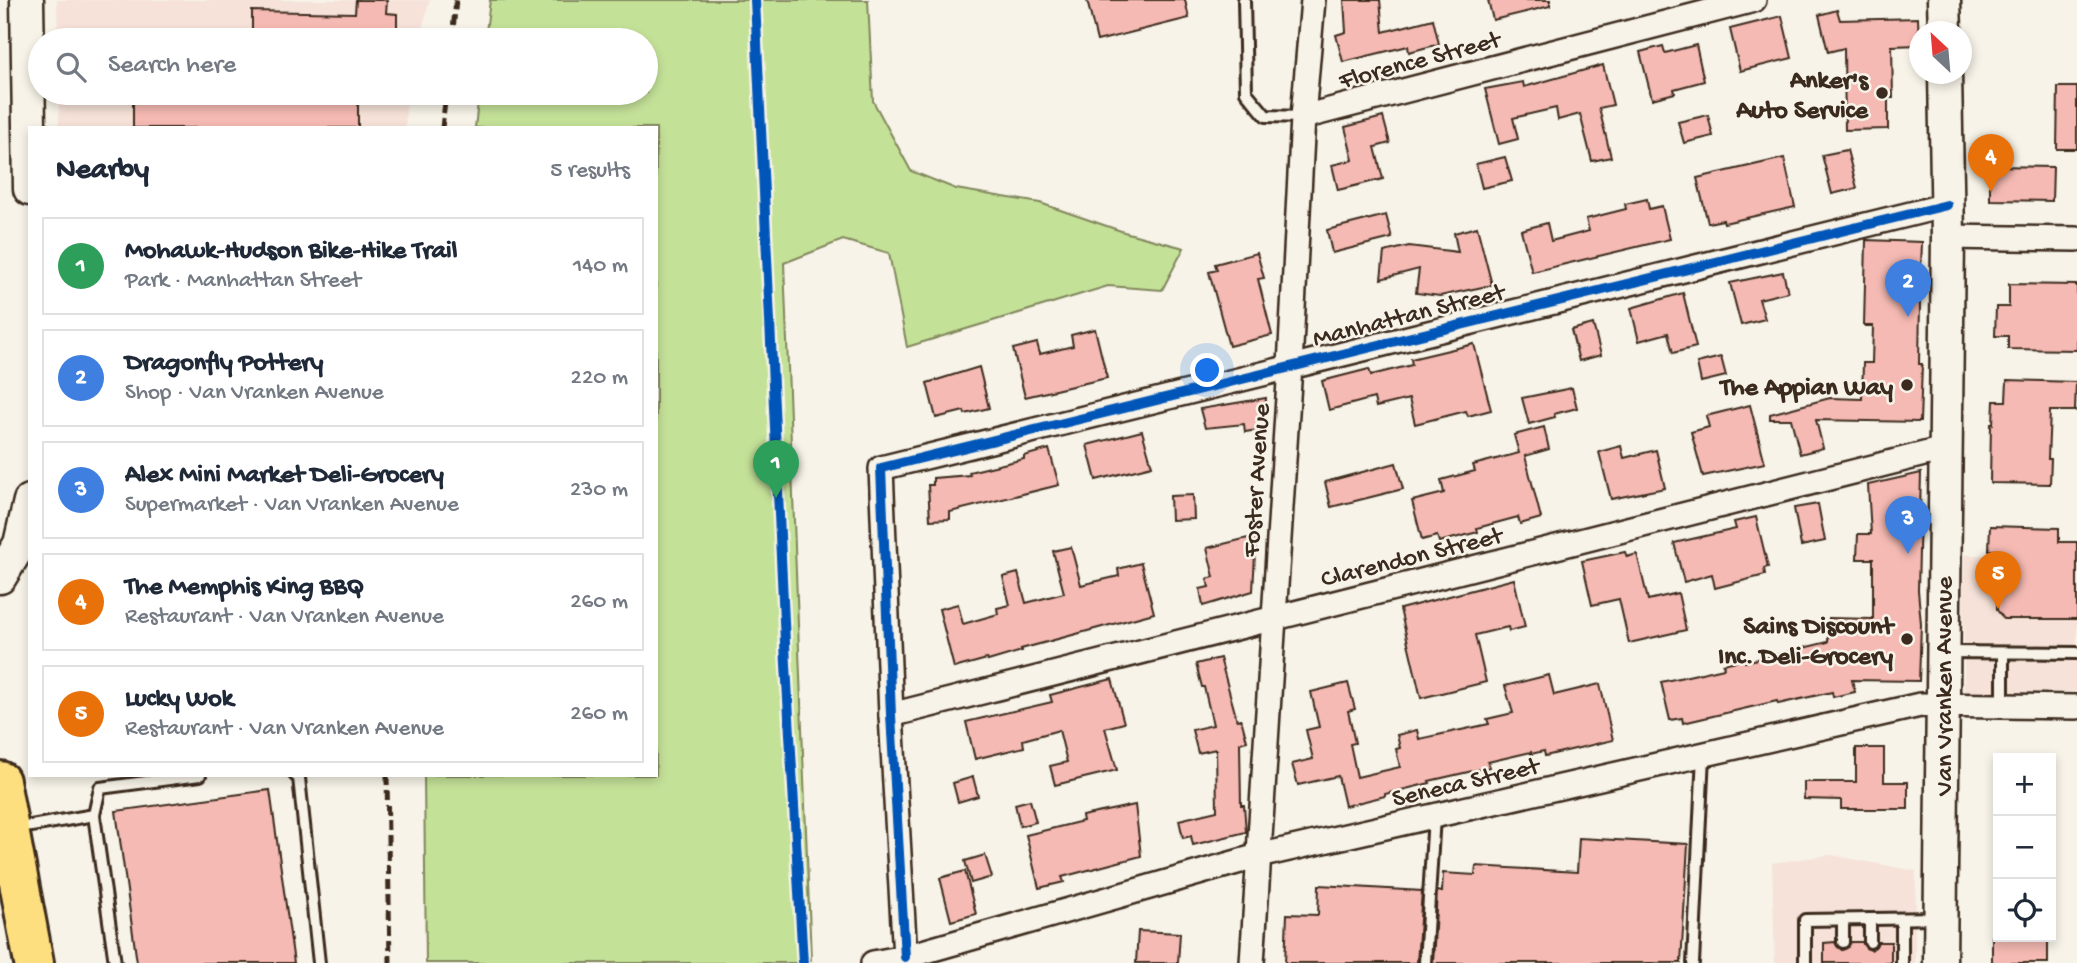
<!DOCTYPE html>
<html lang="en">
<head>
<meta charset="utf-8">
<style>
  :root { --surface:#fff; --page:#f6f6f7; --text:#1f2937; --muted:#747a83; --line:#e0e1e3; --accent:#2563eb }
  body { margin:0; font-family:"Gochi Hand",sans-serif; background:var(--page); color:var(--text) }
  .controls { position:absolute; right:21px; bottom:21px; display:grid; overflow:hidden; border-radius:0px; box-shadow:0 4px 10px #0003 }
  .controls button { width:63px; height:63px; display:grid; place-items:center; padding:0; border:0; border-bottom:2px solid var(--line); background:var(--surface); color:var(--text); font:35px sans-serif }
  .compass { position:absolute; left:1909px; top:21px; width:63px; height:63px; border-radius:50%; background:var(--surface); box-shadow:0 4px 10px #0003; rotate:334deg }
  .you { position:absolute; left:1208px; top:371px; width:24px; height:24px; margin:-18px; border:5px solid #fff; border-radius:50%; background:#1a73e8; box-shadow:0 0 0 10px #1a73e833 }
  .badge { display:grid; place-items:center; width:46px; height:46px; border-radius:50%; background:var(--accent); color:#fff; font-size:23px; font-weight:700 }
  .pin { position:absolute; translate:-50% -58px; filter:drop-shadow(0 2px 4px #0008) }
  .pin::after { content:''; position:absolute; top:37px; width:24px; height:21px; background:inherit; clip-path:polygon(0 0,100% 0,50% 100%) }
  .list { margin:0; padding:0; list-style:none }
  h2 { display:flex; justify-content:space-between; align-items:center; height:91px; margin:0; padding:0 28px; font-size:30px }
  h2 small { font-size:23px; font-weight:400; color:var(--muted) }
  .list li { display:grid; grid-template-columns:46px 1fr auto; gap:21px; align-items:center; box-sizing:border-box; height:98px; margin:0 14px 14px; padding:0 14px; border:2px solid var(--line); border-radius:0px }
  .list b { display:block; font-size:26px; white-space:nowrap }
  .list p { margin:0; font-size:23px; white-space:nowrap; color:var(--muted) }
  .list em { font-size:23px; font-style:normal; color:var(--muted) }
  .icon { flex:none; width:38px; height:38px; fill:none; stroke:currentColor; stroke-width:2; stroke-linecap:round; stroke-linejoin:round }
  .map { position:relative; flex:none; width:2077px; height:963px; overflow:hidden }
  .search { position:absolute; background:var(--surface); box-shadow:0 4px 10px #0003; left:28px; top:28px; width:630px; height:77px; display:flex; align-items:center; gap:18px; box-sizing:border-box; padding:0 24px; border-radius:38px; color:var(--muted); font-size:26px }
  .panel { position:absolute; background:var(--surface); box-shadow:0 4px 10px #0003; left:28px; top:126px; width:630px; height:651px; border-radius:0px }
  .map>svg:first-child { display:block }
  .built { fill:#f6e2d8 }
  .green { fill:#c4e198; stroke:#80865b; stroke-width:2 }
  .building { fill:#f5bab3; stroke:#3b2a1e; stroke-width:2 }
  .lines { fill:none; stroke-linecap:round; stroke-linejoin:round }
  .lane-casing { stroke:#3b2a1e; stroke-width:16 }
  .street-casing { stroke:#3b2a1e; stroke-width:28 }
  .secondary-casing { stroke:#3b2a1e; stroke-width:37 }
  .highway-casing { stroke:#3b2a1e; stroke-width:44 }
  .lane { stroke:#f7f3e8; stroke-width:10 }
  .street { stroke:#f7f3e8; stroke-width:23 }
  .secondary { stroke:#f7f3e8; stroke-width:32 }
  .highway { stroke:#fedf80; stroke-width:38 }
  .rail { stroke:#3b2a1e; stroke-width:5; stroke-dasharray:10 5; stroke-linecap:butt }
  .cycleway-casing { stroke:#f7f3e8; stroke-width:15 }
  .cycleway { stroke:#0057b8; stroke-width:10 }
  .poi-dot { fill:#3b2a1e; stroke:#f7f3e8; stroke-width:2.5 }
  .labels { text-anchor:middle; stroke-width:5; stroke-linejoin:round; paint-order:stroke }
  .street-label { font-size:26px; fill:#3b2a1e; stroke:#f7f3e8 }
  .poi-label { font-size:26px; font-weight:bold; fill:#3b2a1e; stroke:#f7f3e8; text-anchor:end }
</style>
</head>
<body>
<div class="map">
<svg width="2077" height="963" viewBox="0 0 2077 963">
  <rect width="100%" height="100%" fill="#f7f3e8"/>
  <filter id="ink" filterUnits="userSpaceOnUse"><feTurbulence type="fractalNoise" baseFrequency=".0143" numOctaves="2"/><feDisplacementMap in="SourceGraphic" scale="14" xChannelSelector="R" yChannelSelector="G"/><feConvolveMatrix kernelMatrix="1 2 1 2 8 2 1 2 1" color-interpolation-filters="sRGB"/></filter>
  <g filter="url(#ink)">
    <g class="built">
      <polygon points="57,0 430,0 419,40 58,40"/>
      <polygon points="59,93 407,93 405,128 59,128"/>
      <polygon points="1964,555 2077,555 2077,692 1964,693"/>
      <polygon points="1831,855 1916,871 1915,963 1775,963 1772,863"/>
    </g>
    <polygon class="green" points="490,0 868,0 873,101 911,171 956,189 1040,203 1124,232 1184,248 1162,290 1108,286 907,347 889,253 843,240 784,263 811,960 800,963 426,963 424,775 656,775 656,128 475,128 479,93 646,93 646,40 485,40"/>
    <g class="building">
      <polygon points="356,0 387,0 386,13 397,14 397,40 252,40 252,11 355,13"/>
      <polygon points="1087,0 1185,0 1189,18 1097,41"/>
      <polygon points="1344,0 1380,0 1383,32 1433,19 1439,44 1409,52 1408,46 1343,62 1336,35 1346,32"/>
      <polygon points="1488,0 1550,0 1550,6 1493,20"/>
      <polygon points="1837,10 1840,20 1918,18 1919,45 1892,46 1893,98 1888,98 1888,129 1845,130 1844,48 1828,52 1819,15"/>
      <polygon points="1782,16 1792,58 1740,71 1730,29"/>
      <polygon points="1696,45 1704,81 1674,89 1675,93 1652,99 1640,52 1663,46 1665,53"/>
      <polygon points="1603,65 1613,105 1599,108 1611,157 1592,161 1580,114 1558,120 1556,108 1513,118 1518,139 1499,144 1485,89 1523,82 1524,87"/>
      <polygon points="2058,87 2077,87 2077,149 2057,149"/>
      <rect x="133" y="93" width="225" height="35"/>
      <polygon points="1708,115 1713,136 1684,143 1678,122"/>
      <polygon points="1383,117 1390,143 1375,147 1383,179 1338,190 1332,165 1353,160 1345,127"/>
      <polygon points="1847,150 1857,188 1832,194 1822,155"/>
      <polygon points="1505,157 1512,181 1482,188 1476,164"/>
      <polygon points="1784,158 1795,207 1724,223 1723,220 1708,223 1697,178"/>
      <polygon points="1990,166 2053,167 2052,201 1990,200"/>
      <polygon points="1647,199 1649,209 1662,206 1670,239 1532,272 1521,230 1547,223 1551,241 1589,231 1586,219 1626,209 1625,204"/>
      <polygon points="1386,215 1392,238 1332,253 1327,230"/>
      <polygon points="1477,227 1492,285 1440,296 1416,293 1419,269 1381,279 1384,252 1409,246 1458,252 1454,233"/>
      <polygon points="1866,240 1922,242 1921,268 1902,268 1901,301 1920,302 1919,364 1922,364 1920,422 1816,420 1823,448 1800,454 1791,419 1770,419 1770,414 1830,398 1862,399 1863,363 1872,363 1873,326 1864,326"/>
      <polygon points="1257,253 1264,278 1258,279 1272,335 1229,346 1209,272 1217,270 1215,264"/>
      <polygon points="1783,272 1788,292 1759,299 1765,319 1741,325 1730,283"/>
      <polygon points="2009,284 2077,285 2077,350 2008,349 2008,336 1995,336 1996,307 2009,307"/>
      <polygon points="1683,293 1696,347 1673,353 1668,333 1639,341 1631,308"/>
      <polygon points="1593,324 1601,355 1579,361 1571,330"/>
      <polygon points="1095,329 1107,378 1025,397 1013,349 1037,343 1040,354 1073,346 1071,335"/>
      <polygon points="1474,344 1491,410 1468,416 1466,411 1415,424 1409,399 1376,407 1374,398 1329,410 1322,381 1369,369 1371,375 1412,365 1411,359"/>
      <polygon points="1721,357 1726,376 1701,382 1697,363"/>
      <polygon points="979,367 989,408 965,414 964,411 936,418 927,383"/>
      <polygon points="2007,380 2076,382 2075,411 2050,411 2048,459 2051,459 2050,484 1990,483 1991,424 1993,424 1994,401 2006,401"/>
      <polygon points="1572,388 1577,408 1554,414 1555,417 1529,424 1522,398"/>
      <polygon points="1266,398 1264,429 1245,432 1244,424 1205,428 1200,409"/>
      <polygon points="1750,405 1765,463 1703,476 1691,432 1709,427 1706,416"/>
      <polygon points="1544,427 1549,449 1525,456 1541,518 1520,524 1518,517 1477,528 1478,532 1439,542 1437,536 1422,540 1412,501 1444,493 1441,480 1475,471 1473,465 1519,453 1514,435"/>
      <polygon points="1142,431 1152,466 1096,480 1087,445"/>
      <polygon points="1621,446 1624,458 1656,450 1665,488 1611,499 1599,452"/>
      <polygon points="1049,449 1059,485 950,512 950,519 930,520 928,485 933,485 933,478 970,475 969,472 1024,459 1024,456"/>
      <polygon points="1396,463 1403,489 1331,507 1325,482"/>
      <polygon points="1921,473 1918,590 1921,624 1919,681 1852,680 1855,692 1833,697 1832,692 1778,704 1777,701 1683,723 1682,718 1670,720 1661,682 1724,668 1723,664 1745,659 1745,662 1828,642 1829,618 1873,619 1873,559 1857,559 1858,534 1871,534 1868,485"/>
      <polygon points="1193,495 1194,519 1171,520 1170,496"/>
      <polygon points="1818,504 1825,541 1801,546 1794,508"/>
      <polygon points="1756,517 1768,567 1764,568 1765,575 1715,588 1712,574 1684,582 1674,543 1736,529 1734,522"/>
      <polygon points="1990,526 2059,528 2059,542 2077,542 2077,619 2004,619 1997,610 1997,550 1989,550"/>
      <polygon points="1256,536 1253,591 1203,606 1200,589 1209,587 1207,579 1214,577 1207,548"/>
      <polygon points="1071,547 1081,585 1119,576 1118,569 1141,563 1154,613 1021,649 1022,651 988,661 987,659 954,668 939,609 958,604 963,624 998,614 997,608 1010,605 1003,577 1018,573 1026,603 1064,593 1053,551"/>
      <polygon points="1625,552 1627,557 1637,554 1648,600 1678,593 1686,630 1629,643 1619,599 1592,605 1582,561"/>
      <polygon points="1514,579 1525,627 1509,631 1508,627 1475,635 1486,682 1421,698 1400,609"/>
      <polygon points="1220,658 1237,720 1241,719 1247,741 1240,743 1241,805 1244,805 1246,832 1193,845 1191,836 1183,838 1179,820 1217,811 1216,749 1198,753 1192,730 1213,725 1204,687 1202,687 1196,664"/>
      <polygon points="1549,675 1554,695 1600,684 1613,740 1545,756 1544,751 1531,754 1531,752 1488,762 1490,767 1429,781 1430,783 1385,794 1385,796 1345,806 1338,776 1298,785 1292,764 1313,759 1306,730 1319,727 1311,692 1348,683 1355,709 1348,711 1355,743 1350,744 1357,777 1400,767 1396,749 1400,748 1397,735 1417,730 1419,739 1489,724 1487,719 1513,713 1505,686"/>
      <polygon points="1112,679 1124,723 1105,728 1117,770 1055,785 1050,766 1067,762 1059,730 1023,740 1024,747 975,759 966,722 1052,702 1050,695"/>
      <polygon points="1856,748 1884,748 1884,782 1908,782 1908,809 1841,809 1841,800 1804,799 1804,782 1856,782"/>
      <polygon points="973,777 978,796 958,802 953,783"/>
      <polygon points="270,790 294,963 137,963 116,811"/>
      <polygon points="1030,800 1036,822 1020,826 1015,804"/>
      <polygon points="1135,805 1141,856 1062,877 1064,882 1039,888 1026,835 1083,821 1082,816"/>
      <polygon points="1579,838 1688,844 1681,963 1433,963 1437,891 1442,892 1443,873 1475,875 1476,866 1577,872"/>
      <polygon points="985,855 992,877 971,883 965,861"/>
      <polygon points="965,871 976,914 951,921 940,878"/>
      <polygon points="1319,885 1422,891 1417,963 1285,963 1287,914 1318,915"/>
      <polygon points="1138,931 1180,933 1178,963 1136,963"/>
      <rect x="1992" y="937" width="56" height="26"/>
      <polygon points="1835,942 1837,946 1842,950 1847,948 1851,942 1862,942 1866,948 1871,950 1876,946 1878,942 1891,942 1891,963 1824,963 1824,943"/>
    </g>
    <g class="lines">
      <defs>
        <g id="lane">
          <polyline points="1244,0 1246,92 1266,116 1303,117"/>
          <polyline points="1945,652 2077,653"/>
          <polyline points="2003,653 2003,706"/>
          <polyline points="295,775 299,778 319,963"/>
          <polyline points="14,829 94,815"/>
          <polyline points="1902,919 1902,963"/>
          <polyline points="1843,920 1843,942"/>
          <polyline points="1870,920 1870,942"/>
          <polyline points="115,963 94,815 100,788 200,775"/>
          <polyline points="1425,963 1434,816"/>
          <polyline points="1693,963 1703,755"/>
          <polyline points="1805,963 1805,920 1937,918"/>
        </g>
        <g id="street">
          <polyline points="1303,117 1754,0"/>
          <polyline points="1948,237 2077,239"/>
          <polyline points="891,715 1944,449"/>
          <polyline points="905,957 891,715 881,468 1947,205"/>
          <polyline points="873,963 905,957 1258,856 1920,705 2077,707"/>
          <polyline points="1252,963 1290,366 1303,117 1313,0"/>
        </g>
        <g id="secondary">
          <polyline points="27,0 30,189"/>
          <polyline points="1944,0 1945,32"/>
          <polyline points="0,577 20,544 30,501"/>
          <polyline points="1940,963 1948,237 1945,74"/>
        </g>
        <polyline id="highway" points="0,781 34,963"/>
      </defs>
      <use href="#lane" class="lane-casing"/>
      <use href="#street" class="street-casing"/>
      <use href="#secondary" class="secondary-casing"/>
      <use href="#highway" class="highway-casing"/>
      <use href="#lane" class="lane"/>
      <use href="#street" class="street"/>
      <use href="#secondary" class="secondary"/>
      <use href="#highway" class="highway"/>
      <g class="rail">
        <polyline points="452,40 456,0"/>
        <polyline points="442,128 446,93"/>
        <polyline points="387,775 390,963"/>
      </g>
      <defs>
        <g id="cycleway">
          <polyline points="755,0 786,664 803,963"/>
          <polyline points="905,957 891,715 881,468 1947,205"/>
        </g>
      </defs>
      <use href="#cycleway" class="cycleway-casing"/>
      <use href="#cycleway" class="cycleway"/>
    </g>
  </g>
  <g class="poi-dot">
    <circle cx="1882" cy="93" r="7"/>
    <circle cx="1907" cy="385" r="7"/>
    <circle cx="1907" cy="639" r="7"/>
  </g>
  <g class="labels">
    <g class="street-label">
      <text transform="translate(1419 58) rotate(-15)" y="9">Florence Street</text>
      <text transform="translate(1408 313) rotate(-14)" y="9">Manhattan Street</text>
      <text transform="translate(1254 480) rotate(-86)" y="9">Foster Avenue</text>
      <text transform="translate(1411 555) rotate(-14)" y="9">Clarendon Street</text>
      <text transform="translate(1942 686) rotate(-90)" y="9">Van Vranken Avenue</text>
      <text transform="translate(1465 780) rotate(-13)" y="9">Seneca Street</text>
    </g>
    <g class="poi-label">
      <text x="1868" y="87">Anker's<tspan x="1868" dy="30">Auto Service</tspan></text>
      <text x="1893" y="394">The Appian Way</text>
      <text x="1893" y="633">Sains Discount<tspan x="1893" dy="30">Inc. Deli-Grocery</tspan></text>
    </g>
  </g>
</svg>
<div class="controls">
<button>+</button>
<button>−</button>
<button><svg class="icon" aria-label="locate" viewBox="0 0 24 24"><circle cx="12" cy="12" r="6"/><path d="M12 2v4M12 18v4M2 12h4M18 12h4"/></svg></button>
</div>
<svg class="compass" viewBox="-18 -18 36 36"><path d="M0-13l5 13h-10z" fill="#e53935"/><path d="M0 13l5-13h-10z" fill="#747a83"/></svg>
<div class="you"></div>
<div class="pin badge" style="left:776px;top:498px;background:#2e9e5b">1</div>
<div class="pin badge" style="left:1908px;top:317px;background:#3f7fe0">2</div>
<div class="pin badge" style="left:1908px;top:554px;background:#3f7fe0">3</div>
<div class="pin badge" style="left:1991px;top:192px;background:#e8710a">4</div>
<div class="pin badge" style="left:1998px;top:609px;background:#e8710a">5</div>
<div class="search"><svg class="icon" aria-label="search" viewBox="0 0 24 24"><circle cx="10" cy="10" r="6"/><path d="M15 15l6 6"/></svg>Search here</div>
<section class="panel">
<h2>Nearby<small>5 results</small></h2>
<ul class="list">
<li><span class="badge" style="background:#2e9e5b">1</span><div><b>Mohawk-Hudson Bike-Hike Trail</b><p>Park · Manhattan Street</p></div><em>140 m</em></li>
<li><span class="badge" style="background:#3f7fe0">2</span><div><b>Dragonfly Pottery</b><p>Shop · Van Vranken Avenue</p></div><em>220 m</em></li>
<li><span class="badge" style="background:#3f7fe0">3</span><div><b>Alex Mini Market Deli-Grocery</b><p>Supermarket · Van Vranken Avenue</p></div><em>230 m</em></li>
<li><span class="badge" style="background:#e8710a">4</span><div><b>The Memphis King BBQ</b><p>Restaurant · Van Vranken Avenue</p></div><em>260 m</em></li>
<li><span class="badge" style="background:#e8710a">5</span><div><b>Lucky Wok</b><p>Restaurant · Van Vranken Avenue</p></div><em>260 m</em></li>
</ul>
</section>
</div>
</body>
</html>
